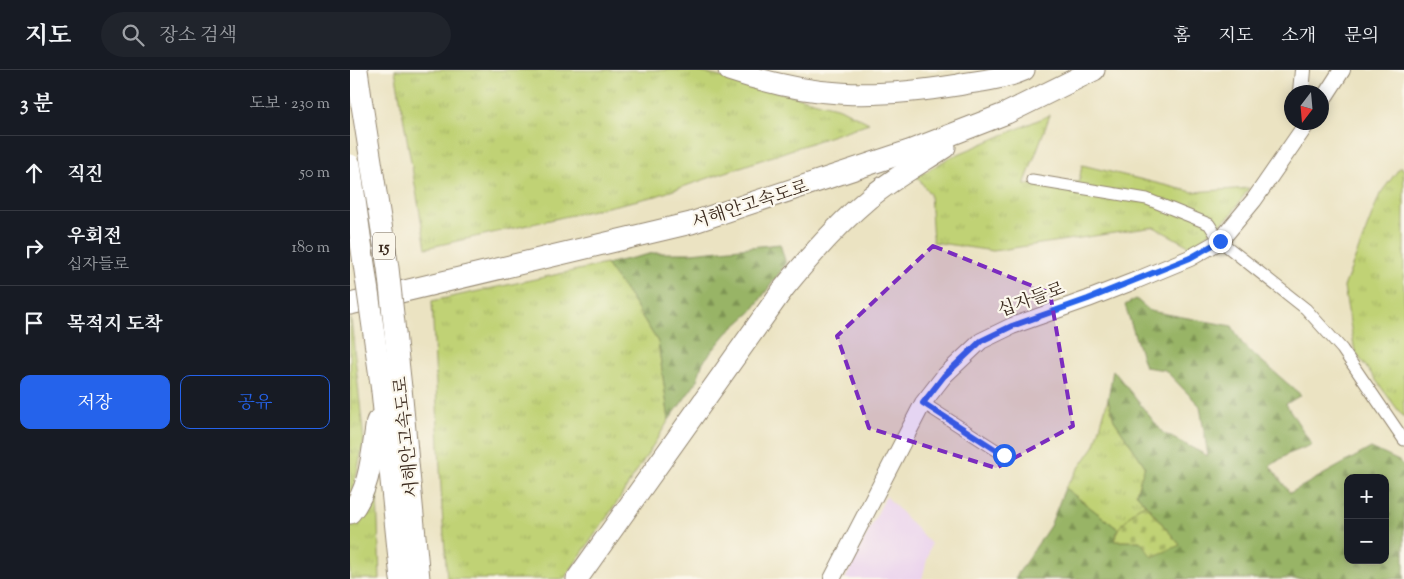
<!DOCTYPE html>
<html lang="ko">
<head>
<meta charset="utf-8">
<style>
  :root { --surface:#171b24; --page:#20242c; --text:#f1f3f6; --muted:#9ea1a6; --line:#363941; --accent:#2563eb }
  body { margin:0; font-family:"Sorts Mill Goudy","Noto Serif KR",serif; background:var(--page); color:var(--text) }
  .controls { position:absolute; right:15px; bottom:15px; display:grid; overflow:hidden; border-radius:10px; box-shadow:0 2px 12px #0003 }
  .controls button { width:45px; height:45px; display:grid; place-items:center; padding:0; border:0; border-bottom:1px solid var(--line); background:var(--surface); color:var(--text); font:25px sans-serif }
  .compass { position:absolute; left:934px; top:15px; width:45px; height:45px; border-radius:50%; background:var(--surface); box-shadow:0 2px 12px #0003; rotate:196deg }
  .stop { position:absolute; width:15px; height:15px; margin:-11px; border:4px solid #2563eb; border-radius:50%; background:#fff }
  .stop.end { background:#2563eb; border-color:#fff; box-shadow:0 1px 5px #0008 }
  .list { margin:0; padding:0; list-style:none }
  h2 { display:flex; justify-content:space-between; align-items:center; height:65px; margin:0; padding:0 20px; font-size:21px }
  h2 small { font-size:16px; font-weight:400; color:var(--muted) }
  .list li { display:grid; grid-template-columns:32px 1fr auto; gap:15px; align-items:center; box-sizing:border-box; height:75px; padding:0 20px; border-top:1px solid var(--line) }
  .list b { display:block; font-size:19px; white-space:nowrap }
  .list p { margin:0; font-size:16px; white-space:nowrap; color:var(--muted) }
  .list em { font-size:16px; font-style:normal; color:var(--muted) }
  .actions { display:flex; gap:10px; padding:15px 20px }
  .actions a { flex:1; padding:11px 0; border:1px solid var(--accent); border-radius:10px; text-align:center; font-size:18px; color:var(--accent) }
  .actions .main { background:var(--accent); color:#fff }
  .icon { flex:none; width:28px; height:28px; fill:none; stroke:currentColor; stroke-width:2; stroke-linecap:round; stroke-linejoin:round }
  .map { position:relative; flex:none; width:1054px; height:509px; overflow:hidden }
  header { display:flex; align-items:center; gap:30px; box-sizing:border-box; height:70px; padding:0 25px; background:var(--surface); border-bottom:1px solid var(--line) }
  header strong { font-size:24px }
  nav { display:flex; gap:28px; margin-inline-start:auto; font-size:18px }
  .search { width:350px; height:45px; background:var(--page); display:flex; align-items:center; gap:12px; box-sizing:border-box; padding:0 18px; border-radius:28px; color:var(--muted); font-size:19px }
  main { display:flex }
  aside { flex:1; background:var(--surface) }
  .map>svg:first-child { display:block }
  .built { fill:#ead1ed }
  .grass { fill:url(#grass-tufts); stroke:#7e7e4a }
  .forest { fill:url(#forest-firs); stroke:#6a6f42; fill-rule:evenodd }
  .cemetery { fill:url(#cemetery-stones); stroke:#7e7e4a }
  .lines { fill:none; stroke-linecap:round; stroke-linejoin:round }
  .minor-casing { stroke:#938670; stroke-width:13 }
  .secondary-casing { stroke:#938670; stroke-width:18 }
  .motorway-casing { stroke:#938670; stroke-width:23 }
  .minor { stroke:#fff; stroke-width:11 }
  .secondary { stroke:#fff; stroke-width:16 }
  .motorway { stroke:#fff; stroke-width:21 }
  .motorway-bridge-casing { stroke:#938670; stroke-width:23; stroke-linecap:butt }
  .motorway-bridge { stroke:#fff; stroke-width:21 }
  .route { stroke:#2563eb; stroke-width:6 }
  .marked { fill:#7b2cbf; fill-opacity:0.2; stroke:#7b2cbf; stroke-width:4; stroke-dasharray:10 6; stroke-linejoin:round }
  .labels { text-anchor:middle; stroke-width:4.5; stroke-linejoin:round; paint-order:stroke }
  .shield { fill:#fbf7ec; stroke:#75685c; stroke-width:1 }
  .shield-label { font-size:16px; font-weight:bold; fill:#3b2a1e }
  .street-label { font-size:18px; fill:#3b2a1e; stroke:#fbf7ec }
</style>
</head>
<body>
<header>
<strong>지도</strong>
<div class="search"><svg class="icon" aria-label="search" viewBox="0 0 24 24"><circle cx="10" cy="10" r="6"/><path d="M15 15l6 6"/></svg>장소 검색</div>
<nav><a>홈</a><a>지도</a><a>소개</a><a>문의</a></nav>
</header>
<main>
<aside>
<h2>3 분<small>도보 · 230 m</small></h2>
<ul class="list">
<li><svg class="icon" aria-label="ahead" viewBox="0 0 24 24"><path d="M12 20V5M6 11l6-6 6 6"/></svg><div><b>직진</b></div><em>50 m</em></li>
<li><svg class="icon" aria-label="right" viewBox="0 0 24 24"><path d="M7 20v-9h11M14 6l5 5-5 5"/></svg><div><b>우회전</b><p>십자들로</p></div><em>180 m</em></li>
<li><svg class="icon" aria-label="arrive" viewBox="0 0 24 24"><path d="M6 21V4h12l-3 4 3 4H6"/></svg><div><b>목적지 도착</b></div></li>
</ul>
<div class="actions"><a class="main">저장</a><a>공유</a></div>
</aside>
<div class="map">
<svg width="1054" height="509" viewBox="0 0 1054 509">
  <defs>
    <pattern id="grass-tufts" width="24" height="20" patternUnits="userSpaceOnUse" patternTransform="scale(1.25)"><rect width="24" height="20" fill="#c0d275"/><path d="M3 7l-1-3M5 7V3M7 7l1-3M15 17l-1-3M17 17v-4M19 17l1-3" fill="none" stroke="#a6b465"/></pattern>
    <pattern id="forest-firs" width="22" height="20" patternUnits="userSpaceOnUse" patternTransform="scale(1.25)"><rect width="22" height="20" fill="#98b466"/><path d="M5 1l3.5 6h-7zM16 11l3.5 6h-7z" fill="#7d9353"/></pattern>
    <pattern id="cemetery-stones" width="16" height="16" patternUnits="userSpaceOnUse" patternTransform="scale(1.25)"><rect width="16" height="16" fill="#c0d275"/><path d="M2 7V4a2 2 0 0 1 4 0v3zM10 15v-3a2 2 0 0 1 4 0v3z" fill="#a6b465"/></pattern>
  </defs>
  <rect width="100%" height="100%" fill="#fbf7ec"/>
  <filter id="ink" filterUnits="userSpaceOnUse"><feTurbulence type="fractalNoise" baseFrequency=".02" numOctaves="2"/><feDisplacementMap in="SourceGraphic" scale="10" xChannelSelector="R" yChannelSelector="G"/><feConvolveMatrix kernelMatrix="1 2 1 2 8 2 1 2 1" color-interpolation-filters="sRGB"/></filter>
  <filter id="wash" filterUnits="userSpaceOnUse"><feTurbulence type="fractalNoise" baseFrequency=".0096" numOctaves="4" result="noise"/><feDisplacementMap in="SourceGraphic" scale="20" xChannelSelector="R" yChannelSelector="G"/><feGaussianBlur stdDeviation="1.12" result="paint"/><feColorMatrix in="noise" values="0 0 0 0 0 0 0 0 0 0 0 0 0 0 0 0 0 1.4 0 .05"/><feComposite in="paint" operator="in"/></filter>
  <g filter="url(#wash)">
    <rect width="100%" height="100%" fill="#ebe3c2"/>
    <polygon class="built" points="536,426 581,474 572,509 495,509"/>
    <g class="grass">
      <polygon points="45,0 343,0 490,38 519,53 306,126 76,178"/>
      <polygon points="700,45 674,115 729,112 732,95 843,122 899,118 880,146 841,177 804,157 643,181 583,172 580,124 567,107 599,88"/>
      <polygon points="1051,96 1054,101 1054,348 1005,282 994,217 1030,124"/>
      <polygon points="256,194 281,229 308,272 319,350 266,434 214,509 97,509 92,439 82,231"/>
      <polygon points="1,249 14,371 4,416 0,425 0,250"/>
      <polygon points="758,329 764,350 795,396 786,423 795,434 787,438 768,459 715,418 745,375"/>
      <polygon points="27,422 30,509 0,509 0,452"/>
    </g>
    <g class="forest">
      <polygon points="430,174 436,194 401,242 377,263 353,292 346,313 319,350 308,272 281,229 256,194 304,183 341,183"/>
      <path d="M 786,229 L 800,241 L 882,256 L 893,275 L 951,325 L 936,334 L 962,375 L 938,384 L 920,396 L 940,423 L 1021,378 L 1049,391 L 1054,396 L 1054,509 L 666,509 L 665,508 L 700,456 L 715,418 L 768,459 L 765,471 L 790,471 L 830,475 L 786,423 L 795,396 L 764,350 L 758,329 L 763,300 L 813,363 L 858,386 L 850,336 L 815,300 L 795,297 L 775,235 ZM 998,408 L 1035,408 L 1035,490 L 998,490 Z"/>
    </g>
    <polygon class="cemetery" points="795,434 830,475 802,487 790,471 765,471 768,459 787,438"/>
  </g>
  <g filter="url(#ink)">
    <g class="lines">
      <defs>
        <g id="minor">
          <polyline points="682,110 797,129 859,154 870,171 956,239 992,279 1054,370"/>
          <polyline points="573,333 654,385"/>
        </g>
        <g id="secondary">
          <polyline points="951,22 953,0"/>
          <polyline points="972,31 992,0"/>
          <polyline points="482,509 573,333 594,306 631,271 662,256 738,229 787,210 840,188 870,171 904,130 958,52"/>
        </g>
        <g id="motorway">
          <polyline points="7,0 12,35"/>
          <path d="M 379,0 C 462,28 522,29 608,15 C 629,11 654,9 674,0"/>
          <polyline points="0,234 341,153 559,81 657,43 744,0"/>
          <polyline points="51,318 69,509"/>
          <polyline points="32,321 51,509"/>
          <path d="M 0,443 C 21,419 22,381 27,351"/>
          <path d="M 227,509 L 434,218 C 460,186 487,155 518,129 C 542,109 569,94 595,77"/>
        </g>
      </defs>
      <use href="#minor" class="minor-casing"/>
      <use href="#secondary" class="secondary-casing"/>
      <use href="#motorway" class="motorway-casing"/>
      <use href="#minor" class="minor"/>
      <use href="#secondary" class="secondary"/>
      <use href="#motorway" class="motorway"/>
      <defs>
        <g id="motorway-bridge">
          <polyline points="12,35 38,198 51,318"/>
          <polyline points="0,95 32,321"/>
        </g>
      </defs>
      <use href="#motorway-bridge" class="motorway-bridge-casing"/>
      <use href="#motorway-bridge" class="motorway-bridge"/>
    </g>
  </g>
  <g class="lines" filter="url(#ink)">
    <polyline class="route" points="654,385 573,333 594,306 631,271 662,256 738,229 840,188 870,171"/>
  </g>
  <path class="marked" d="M 583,176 L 700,223 L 723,356 L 646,398 L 519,358 L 487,266 Z"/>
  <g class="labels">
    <rect class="shield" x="23" y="162.5" width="22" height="27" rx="4"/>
    <g class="shield-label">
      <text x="34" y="182">15</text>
    </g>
    <g class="street-label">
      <text transform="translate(400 134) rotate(-18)" y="6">서해안고속도로</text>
      <text transform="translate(681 229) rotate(-20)" y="6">십자들로</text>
      <text transform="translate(56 367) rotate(-96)" y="6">서해안고속도로</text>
    </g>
  </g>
</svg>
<div class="controls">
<button>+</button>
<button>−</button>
</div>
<svg class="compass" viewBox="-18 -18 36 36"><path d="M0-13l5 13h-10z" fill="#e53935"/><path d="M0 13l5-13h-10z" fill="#9ea1a6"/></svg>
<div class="stop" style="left:654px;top:385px"></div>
<div class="stop end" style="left:870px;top:171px"></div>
</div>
</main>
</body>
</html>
